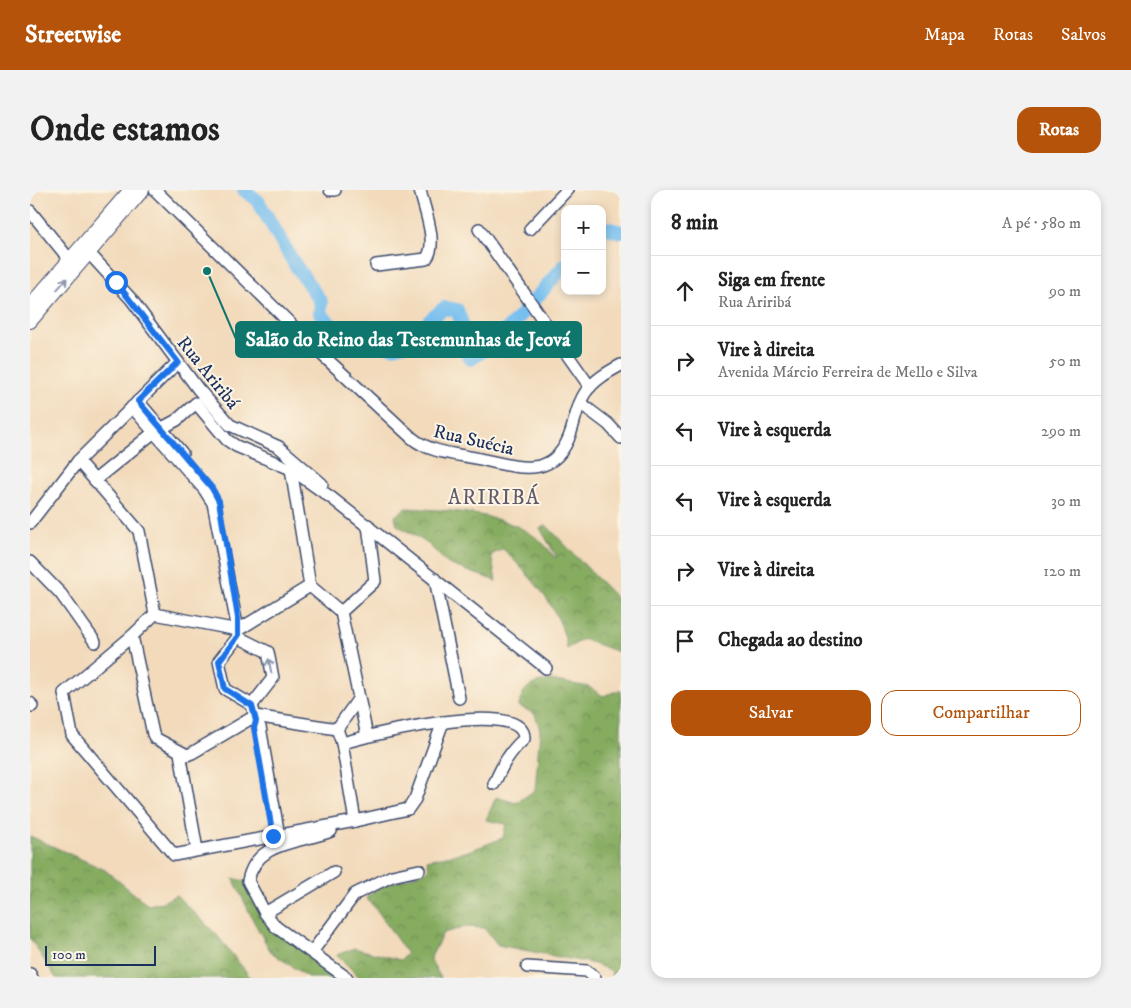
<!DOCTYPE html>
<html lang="pt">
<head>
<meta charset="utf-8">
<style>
  :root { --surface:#fff; --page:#f2f2f2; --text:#222; --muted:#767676; --line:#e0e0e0; --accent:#b45309 }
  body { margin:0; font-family:"IM FELL DW Pica",serif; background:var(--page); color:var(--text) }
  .controls { position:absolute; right:15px; top:15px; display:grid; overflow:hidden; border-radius:10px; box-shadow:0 2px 8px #0003 }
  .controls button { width:45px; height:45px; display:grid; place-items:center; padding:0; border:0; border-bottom:1px solid var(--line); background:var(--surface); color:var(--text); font:25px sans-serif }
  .scale { position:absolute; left:15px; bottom:12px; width:111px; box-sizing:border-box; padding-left:5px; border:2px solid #1b2f5e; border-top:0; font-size:14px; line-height:18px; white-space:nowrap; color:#1b2f5e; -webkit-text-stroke:4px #fcf5e5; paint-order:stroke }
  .stop { position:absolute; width:15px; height:15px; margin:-11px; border:4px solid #1a73e8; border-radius:50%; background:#fff }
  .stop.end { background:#1a73e8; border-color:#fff; box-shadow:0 1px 5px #0008 }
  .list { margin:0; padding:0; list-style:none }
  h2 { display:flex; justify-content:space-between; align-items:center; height:65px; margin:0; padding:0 20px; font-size:21px }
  h2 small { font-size:16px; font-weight:400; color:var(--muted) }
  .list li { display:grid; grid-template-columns:32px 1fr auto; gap:15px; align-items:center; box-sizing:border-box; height:70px; padding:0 20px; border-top:1px solid var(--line) }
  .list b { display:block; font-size:19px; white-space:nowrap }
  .list p { margin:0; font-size:16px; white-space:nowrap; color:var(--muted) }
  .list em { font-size:16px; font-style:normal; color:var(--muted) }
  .actions { display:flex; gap:10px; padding:15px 20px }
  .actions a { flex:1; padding:11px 0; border:1px solid var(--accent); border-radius:15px; text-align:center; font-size:18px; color:var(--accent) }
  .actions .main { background:var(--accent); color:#fff }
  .icon { flex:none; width:28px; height:28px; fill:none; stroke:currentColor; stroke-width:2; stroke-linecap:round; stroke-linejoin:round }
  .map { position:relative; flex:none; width:591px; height:788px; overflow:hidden; border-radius:15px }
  header { display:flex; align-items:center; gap:30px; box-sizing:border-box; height:70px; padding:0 25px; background:var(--accent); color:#fff }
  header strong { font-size:24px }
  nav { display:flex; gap:28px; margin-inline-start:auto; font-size:18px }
  .intro { display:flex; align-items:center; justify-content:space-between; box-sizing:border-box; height:120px; padding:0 30px }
  h1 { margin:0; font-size:35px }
  .button { padding:12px 22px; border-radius:15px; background:var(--accent); color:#fff; font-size:18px; font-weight:700 }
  main { display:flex; gap:30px; padding:0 30px }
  aside { flex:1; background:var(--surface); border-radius:15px; box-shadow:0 2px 8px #0003 }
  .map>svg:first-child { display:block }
  .forest { fill:url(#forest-crowns); stroke:#506e60 }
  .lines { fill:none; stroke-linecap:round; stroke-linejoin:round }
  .river { stroke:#77bfef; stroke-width:14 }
  .minor-casing { stroke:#3b496c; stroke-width:14 }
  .major-casing { stroke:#3b496c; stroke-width:16 }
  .minor { stroke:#fff; stroke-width:11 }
  .major { stroke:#fff; stroke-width:14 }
  .oneway { stroke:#8d97ae }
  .route { stroke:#1a73e8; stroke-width:6 }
  .labels { text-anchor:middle; stroke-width:4; stroke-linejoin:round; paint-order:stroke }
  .street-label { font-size:19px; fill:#1b2f5e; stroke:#fcf5e5 }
  .quarter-label { font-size:21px; letter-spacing:1px; fill:#625a69; stroke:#fcf5e5 }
  .leader { fill:none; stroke:#0f766e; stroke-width:2 }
  .callout-dot { fill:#0f766e; stroke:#fcf5e5; stroke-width:2 }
  .callout { fill:#0f766e; stroke:#0f766e; stroke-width:2 }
  .callout-label { font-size:20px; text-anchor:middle; font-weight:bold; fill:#fff }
</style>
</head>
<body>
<header>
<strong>Streetwise</strong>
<nav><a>Mapa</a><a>Rotas</a><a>Salvos</a></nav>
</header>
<div class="intro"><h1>Onde estamos</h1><a class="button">Rotas</a></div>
<main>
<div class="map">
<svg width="591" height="788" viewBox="0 0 591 788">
  <defs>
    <pattern id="forest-crowns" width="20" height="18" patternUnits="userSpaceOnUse" patternTransform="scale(1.25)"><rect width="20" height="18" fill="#86ac61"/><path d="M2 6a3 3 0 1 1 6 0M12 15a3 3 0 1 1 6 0" fill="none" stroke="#6d8c53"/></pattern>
  </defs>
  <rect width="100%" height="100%" fill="#fcf5e5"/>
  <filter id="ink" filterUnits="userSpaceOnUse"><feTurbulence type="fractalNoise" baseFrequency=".02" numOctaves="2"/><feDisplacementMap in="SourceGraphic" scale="10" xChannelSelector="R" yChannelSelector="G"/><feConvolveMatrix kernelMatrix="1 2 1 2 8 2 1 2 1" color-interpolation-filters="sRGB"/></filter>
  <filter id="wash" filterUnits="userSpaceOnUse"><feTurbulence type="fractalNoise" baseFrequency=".0096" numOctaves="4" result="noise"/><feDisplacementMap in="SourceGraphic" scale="20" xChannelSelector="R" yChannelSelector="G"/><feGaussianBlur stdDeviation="1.12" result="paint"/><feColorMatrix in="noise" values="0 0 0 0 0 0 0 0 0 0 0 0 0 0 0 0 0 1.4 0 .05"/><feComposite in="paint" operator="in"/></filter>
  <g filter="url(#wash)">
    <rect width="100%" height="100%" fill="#f2dabb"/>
    <g class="forest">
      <path d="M 376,318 C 425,321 496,322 525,368 L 526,366 L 510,338 L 516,335 L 591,413 L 591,463 L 553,449 L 537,459 C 532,419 501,387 473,359 L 461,365 L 466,391 L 418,374 L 397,353 L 367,335 L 365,326 Z"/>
      <path d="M 520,490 L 559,497 L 573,506 L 591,500 L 591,788 L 581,788 L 582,781 L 565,774 L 468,755 L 454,738 L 436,737 L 413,743 L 400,769 L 411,788 L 330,788 L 307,765 L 324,758 L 370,770 L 377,764 L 347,720 L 336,708 C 351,691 379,691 399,679 L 397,670 L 436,662 L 473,648 L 476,634 L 456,630 L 466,607 L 486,613 L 505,600 L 510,540 L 505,524 L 489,516 C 492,496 503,493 520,490 Z"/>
      <polygon points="0,646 75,680 118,715 133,712 146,705 186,744 221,788 26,788 0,748"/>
      <polygon points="203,688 214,691 240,735 307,788 279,788 241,762 224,732"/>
    </g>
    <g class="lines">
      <g class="river">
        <path d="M 214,0 L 228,11 L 264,73 L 291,112 L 290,123 L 318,152 L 333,150 L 363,157 L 389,150 L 399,131 L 414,118 L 427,120 L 434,139 L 437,162 L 441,169 C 474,149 508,105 535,75"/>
        <polyline points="572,37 591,42"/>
      </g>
    </g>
  </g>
  <g filter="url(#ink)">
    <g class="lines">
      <defs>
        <g id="minor">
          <path d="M 125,0 L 287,160 L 382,248 C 400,263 427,264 450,269 C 490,278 525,290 541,242 C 545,229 548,213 555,203 C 564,190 578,182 591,175"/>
          <polyline points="300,0 305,0"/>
          <polyline points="0,21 39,69"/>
          <polyline points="449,39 560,197"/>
          <polyline points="500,39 537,0"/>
          <polyline points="59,63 101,109 168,199 200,235 249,257 292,294"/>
          <path d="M 346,75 L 396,69 C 409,54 394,19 390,0"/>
          <polyline points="108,211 152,263"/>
          <polyline points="550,213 578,234 591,248"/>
          <polyline points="102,217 174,299 183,313 208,440 208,447 189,471 195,499 222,515 226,531 230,537 249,646"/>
          <polyline points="48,271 109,341 125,424"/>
          <polyline points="261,279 280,396"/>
          <polyline points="65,290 123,243 147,230 166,213 197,250 206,256 261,279 303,309 516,478"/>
          <polyline points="0,333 48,271 148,172"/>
          <polyline points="0,372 31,404 65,452"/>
          <polyline points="405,389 429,508"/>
          <polyline points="125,424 102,446 34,503 42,545 144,665 325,631 378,619 385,609 413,532"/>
          <polyline points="125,424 208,440 280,396 311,422"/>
          <polyline points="102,446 123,544 125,548 157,565 162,563 225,526 307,539"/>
          <polyline points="208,447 238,462 243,488 222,515"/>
          <polyline points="0,513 2,516"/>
          <polyline points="337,546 311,422 345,391 338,335"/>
          <path d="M 312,553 C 334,547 496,505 494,549 C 479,562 472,576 464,594"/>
          <polyline points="150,563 167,660"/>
          <polyline points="325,631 312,553 307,539 329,508"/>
          <path d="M 301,641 C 269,654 226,650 218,691 L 235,723 L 246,737 L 317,788"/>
          <polyline points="235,723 304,682"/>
          <polyline points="282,762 325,704 362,686 389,680"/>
          <polyline points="497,777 557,781 565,788"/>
          <polyline points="0,784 2,788"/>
        </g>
        <g id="major">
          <polyline points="0,116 101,0"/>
          <polyline points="0,131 112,0"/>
        </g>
      </defs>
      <use href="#minor" class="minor-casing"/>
      <use href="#major" class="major-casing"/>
      <use href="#minor" class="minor"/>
      <use href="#major" class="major"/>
    </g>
    <defs><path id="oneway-shaft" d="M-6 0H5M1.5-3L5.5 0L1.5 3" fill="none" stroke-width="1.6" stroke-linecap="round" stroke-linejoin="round" transform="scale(1.25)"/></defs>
    <g class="oneway">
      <use href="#oneway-shaft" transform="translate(32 94) rotate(-49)"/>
      <use href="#oneway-shaft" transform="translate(240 476) rotate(-101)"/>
    </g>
  </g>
  <g class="lines" filter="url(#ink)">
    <polyline class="route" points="86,92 148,172 108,211 182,298 189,311 208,428 208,446 189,471 195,499 222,516 226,531 224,538 243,646"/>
  </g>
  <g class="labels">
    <g class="street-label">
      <text transform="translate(179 182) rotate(51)" y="7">Rua Ariribá</text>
      <text transform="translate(444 249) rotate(13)" y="7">Rua Suécia</text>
    </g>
    <g class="quarter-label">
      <text x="464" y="314">ARIRIBÁ</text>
    </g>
  </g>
  <path class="leader" d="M177 81L206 149"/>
  <circle class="callout-dot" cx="177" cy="81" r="5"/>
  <rect class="callout" x="206" y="132" width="345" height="35" rx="5"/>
  <g class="callout-label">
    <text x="378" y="156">Salão do Reino das Testemunhas de Jeová</text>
  </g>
</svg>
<div class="controls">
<button>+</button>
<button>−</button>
</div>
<div class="scale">100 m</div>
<div class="stop" style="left:86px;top:92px"></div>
<div class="stop end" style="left:243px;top:646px"></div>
</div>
<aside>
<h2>8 min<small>A pé · 580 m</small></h2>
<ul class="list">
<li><svg class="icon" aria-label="ahead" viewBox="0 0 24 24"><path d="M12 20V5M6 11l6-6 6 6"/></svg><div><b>Siga em frente</b><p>Rua Ariribá</p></div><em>90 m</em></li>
<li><svg class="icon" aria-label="right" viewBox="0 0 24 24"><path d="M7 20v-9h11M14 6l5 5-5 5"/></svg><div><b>Vire à direita</b><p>Avenida Márcio Ferreira de Mello e Silva</p></div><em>50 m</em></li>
<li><svg class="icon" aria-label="left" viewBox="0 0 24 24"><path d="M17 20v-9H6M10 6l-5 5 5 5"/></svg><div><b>Vire à esquerda</b></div><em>290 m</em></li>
<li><svg class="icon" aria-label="left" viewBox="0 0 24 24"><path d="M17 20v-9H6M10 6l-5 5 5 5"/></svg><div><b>Vire à esquerda</b></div><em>30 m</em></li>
<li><svg class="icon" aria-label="right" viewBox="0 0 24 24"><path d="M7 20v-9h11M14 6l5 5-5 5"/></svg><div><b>Vire à direita</b></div><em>120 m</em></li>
<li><svg class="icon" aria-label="arrive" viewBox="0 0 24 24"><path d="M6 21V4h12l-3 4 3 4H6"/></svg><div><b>Chegada ao destino</b></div></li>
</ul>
<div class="actions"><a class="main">Salvar</a><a>Compartilhar</a></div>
</aside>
</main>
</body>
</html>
